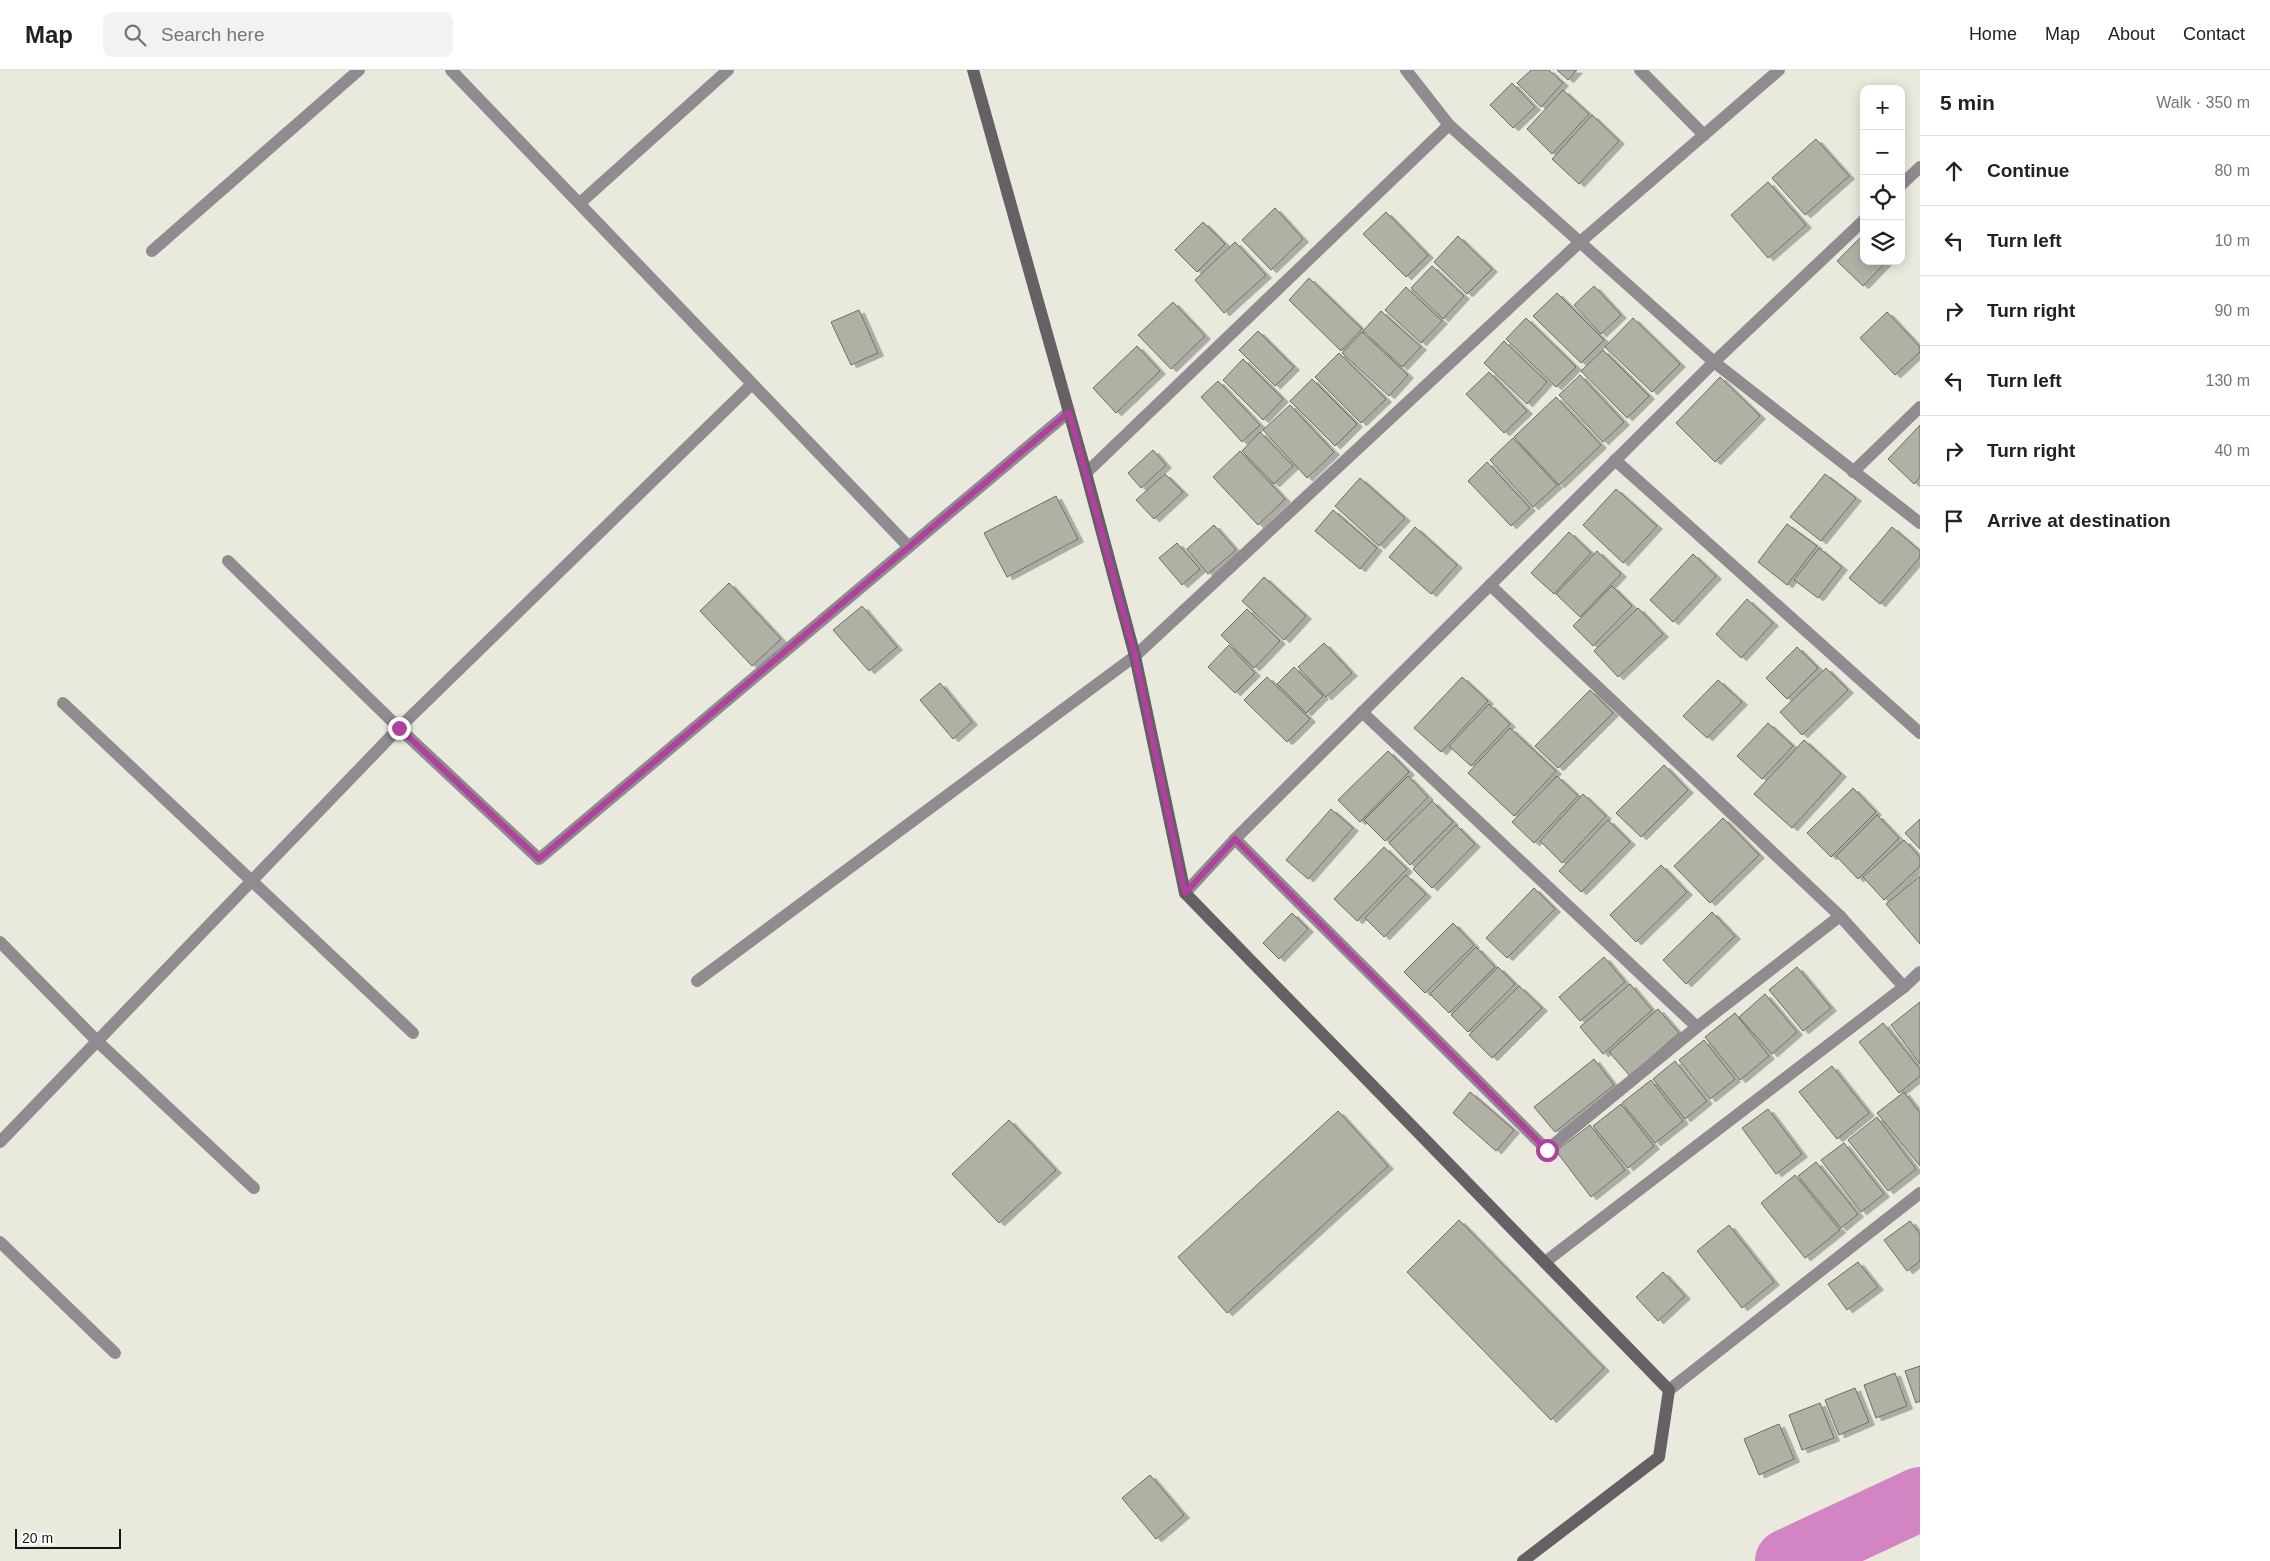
<!DOCTYPE html>
<html lang="en">
<head>
<meta charset="utf-8">
<style>
  :root { --surface:#fff; --page:#f2f2f2; --text:#222; --muted:#767676; --line:#e0e0e0 }
  body { margin:0; font-family:Arial,sans-serif; background:var(--page); color:var(--text) }
  .controls { position:absolute; right:15px; top:15px; display:grid; overflow:hidden; border-radius:10px; box-shadow:0 2px 12px #0003 }
  .controls button { width:45px; height:45px; display:grid; place-items:center; padding:0; border:0; border-bottom:1px solid var(--line); background:var(--surface); color:var(--text); font:25px sans-serif }
  .scale { position:absolute; left:15px; bottom:12px; width:106px; box-sizing:border-box; padding-left:5px; border:2px solid #161612; border-top:0; font-size:14px; line-height:18px; white-space:nowrap; color:#161612; -webkit-text-stroke:4px #fff; paint-order:stroke }
  .stop { position:absolute; width:15px; height:15px; margin:-11px; border:4px solid #b0419d; border-radius:50%; background:#fff }
  .stop.end { background:#b0419d; border-color:#fff; box-shadow:0 1px 5px #0008 }
  .list { margin:0; padding:0; list-style:none }
  h2 { display:flex; justify-content:space-between; align-items:center; height:65px; margin:0; padding:0 20px; font-size:21px }
  h2 small { font-size:16px; font-weight:400; color:var(--muted) }
  .list li { display:grid; grid-template-columns:32px 1fr auto; gap:15px; align-items:center; box-sizing:border-box; height:70px; padding:0 20px; border-top:1px solid var(--line) }
  .list b { display:block; font-size:19px; white-space:nowrap }
  .list em { font-size:16px; font-style:normal; color:var(--muted) }
  .icon { flex:none; width:28px; height:28px; fill:none; stroke:currentColor; stroke-width:2; stroke-linecap:round; stroke-linejoin:round }
  .map { position:relative; flex:none; width:1920px; height:1491px; overflow:hidden }
  header { display:flex; align-items:center; gap:30px; box-sizing:border-box; height:70px; padding:0 25px; background:var(--surface); border-bottom:1px solid var(--line) }
  header strong { font-size:24px }
  nav { display:flex; gap:28px; margin-inline-start:auto; font-size:18px }
  .search { width:350px; height:45px; background:var(--page); display:flex; align-items:center; gap:12px; box-sizing:border-box; padding:0 18px; border-radius:10px; color:var(--muted); font-size:19px }
  main { display:flex }
  aside { flex:1; background:var(--surface) }
  .map>svg:first-child { display:block }
  .lines { fill:none; stroke-linecap:round; stroke-linejoin:round }
  .river { stroke:#d384c2; stroke-width:64 }
  .building { fill:#b0b0a5; stroke:#6d6d63; filter:url(#shadow) }
  .minor { stroke:#908b8f; stroke-width:12 }
  .secondary { stroke:#666064; stroke-width:12 }
  .route { stroke:#b0419d; stroke-width:6 }
</style>
</head>
<body>
<header>
<strong>Map</strong>
<div class="search"><svg class="icon" aria-label="search" viewBox="0 0 24 24"><circle cx="10" cy="10" r="6"/><path d="M15 15l6 6"/></svg>Search here</div>
<nav><a>Home</a><a>Map</a><a>About</a><a>Contact</a></nav>
</header>
<main>
<div class="map">
<svg width="1920" height="1491" viewBox="0 0 1920 1491">
  <defs>
    <filter id="shadow"><feDropShadow dx="5.5" dy="3" stdDeviation="0" flood-color="#0004"/></filter>
  </defs>
  <rect width="100%" height="100%" fill="#e9e9de"/>
  <g class="lines">
    <polyline class="river" points="1787,1491 1920,1429"/>
  </g>
  <g class="building">
    <polygon points="1531,0 1549,0 1563,13 1541,37 1517,13"/>
    <polygon points="1557,0 1577,0 1568,10"/>
    <polygon points="1512,13 1535,37 1513,58 1490,35"/>
    <polygon points="1563,20 1589,44 1552,84 1527,59"/>
    <polygon points="1592,45 1619,71 1579,114 1552,89"/>
    <polygon points="1816,69 1849,106 1805,145 1772,108"/>
    <polygon points="1768,112 1806,155 1768,188 1731,145"/>
    <polygon points="1275,138 1303,169 1271,200 1242,170"/>
    <polygon points="1386,142 1428,185 1406,207 1363,164"/>
    <polygon points="1203,152 1225,174 1197,202 1175,180"/>
    <polygon points="1864,164 1864,191 1887,191 1863,216 1837,191"/>
    <polygon points="1458,166 1492,199 1467,224 1434,192"/>
    <polygon points="1235,172 1266,205 1224,243 1195,210"/>
    <polygon points="1432,196 1464,226 1443,249 1411,218"/>
    <polygon points="1309,208 1362,259 1341,281 1289,230"/>
    <polygon points="1594,216 1621,245 1601,264 1574,235"/>
    <polygon points="1406,217 1442,251 1421,273 1385,240"/>
    <polygon points="1557,223 1604,270 1581,293 1533,246"/>
    <polygon points="1173,232 1205,266 1171,299 1138,265"/>
    <polygon points="859,240 878,283 851,295 831,252"/>
    <polygon points="1381,241 1421,277 1402,297 1363,261"/>
    <polygon points="1887,242 1920,277 1920,282 1895,305 1860,268"/>
    <polygon points="1526,248 1576,297 1556,317 1506,269"/>
    <polygon points="1633,248 1680,294 1652,322 1605,277"/>
    <polygon points="1258,261 1294,297 1275,316 1239,280"/>
    <polygon points="1362,262 1408,305 1389,326 1342,283"/>
    <polygon points="1504,271 1547,312 1527,334 1484,293"/>
    <polygon points="1137,276 1160,301 1116,343 1093,318"/>
    <polygon points="1603,280 1649,326 1627,348 1581,301"/>
    <polygon points="1339,283 1386,329 1361,353 1315,307"/>
    <polygon points="1243,289 1283,329 1263,350 1223,310"/>
    <polygon points="1489,302 1527,341 1504,363 1466,324"/>
    <polygon points="1580,305 1624,352 1603,372 1559,325"/>
    <polygon points="1720,307 1760,346 1715,392 1676,353"/>
    <polygon points="1312,309 1357,354 1335,376 1290,331"/>
    <polygon points="1218,311 1260,355 1242,372 1201,327"/>
    <polygon points="1556,327 1601,375 1559,415 1514,367"/>
    <polygon points="1290,335 1334,382 1307,408 1263,360"/>
    <polygon points="1920,355 1920,407 1914,414 1888,389"/>
    <polygon points="1260,362 1293,396 1274,414 1242,381"/>
    <polygon points="1513,368 1557,415 1533,437 1490,390"/>
    <polygon points="1153,380 1166,395 1141,418 1128,403"/>
    <polygon points="1240,381 1285,429 1258,455 1213,407"/>
    <polygon points="1487,392 1530,438 1511,456 1468,411"/>
    <polygon points="1165,404 1183,422 1154,449 1136,430"/>
    <polygon points="1825,404 1856,428 1821,471 1790,447"/>
    <polygon points="1360,408 1405,448 1379,476 1335,436"/>
    <polygon points="1616,419 1657,456 1623,493 1583,455"/>
    <polygon points="1056,426 1078,469 1007,507 984,463"/>
    <polygon points="1333,440 1377,478 1360,499 1315,461"/>
    <polygon points="1787,454 1817,476 1787,515 1758,492"/>
    <polygon points="1214,455 1236,480 1208,504 1187,479"/>
    <polygon points="1415,457 1457,495 1431,524 1389,487"/>
    <polygon points="1892,457 1920,481 1920,487 1880,534 1849,508"/>
    <polygon points="1569,462 1591,483 1554,524 1531,503"/>
    <polygon points="1177,473 1200,499 1182,515 1159,488"/>
    <polygon points="1819,478 1842,497 1818,528 1794,510"/>
    <polygon points="1597,481 1621,504 1580,547 1556,524"/>
    <polygon points="1693,484 1716,506 1673,552 1650,530"/>
    <polygon points="1264,507 1306,546 1284,570 1242,531"/>
    <polygon points="729,513 781,569 752,596 700,541"/>
    <polygon points="1612,516 1632,536 1593,576 1573,556"/>
    <polygon points="1747,529 1773,553 1741,588 1716,564"/>
    <polygon points="862,536 897,577 869,601 833,560"/>
    <polygon points="1638,538 1663,564 1618,607 1594,581"/>
    <polygon points="1247,539 1280,571 1254,598 1221,565"/>
    <polygon points="1324,573 1352,603 1326,627 1298,597"/>
    <polygon points="1229,575 1255,603 1235,623 1208,597"/>
    <polygon points="1797,577 1818,598 1787,629 1766,608"/>
    <polygon points="1294,597 1323,626 1306,643 1277,614"/>
    <polygon points="1826,598 1848,620 1802,665 1780,642"/>
    <polygon points="1267,607 1310,649 1287,672 1244,630"/>
    <polygon points="1462,607 1488,631 1441,682 1414,658"/>
    <polygon points="1718,610 1742,632 1707,668 1683,646"/>
    <polygon points="940,613 972,652 953,669 920,630"/>
    <polygon points="1590,620 1613,643 1558,698 1535,676"/>
    <polygon points="1489,634 1510,654 1471,696 1449,676"/>
    <polygon points="1768,653 1793,676 1762,709 1737,686"/>
    <polygon points="1510,658 1556,701 1514,746 1468,703"/>
    <polygon points="1804,670 1841,704 1792,758 1754,724"/>
    <polygon points="1388,681 1409,702 1360,752 1338,730"/>
    <polygon points="1664,695 1688,720 1641,767 1616,743"/>
    <polygon points="1408,706 1428,727 1385,771 1364,750"/>
    <polygon points="1557,706 1578,726 1534,773 1512,752"/>
    <polygon points="1853,718 1876,742 1831,787 1807,763"/>
    <polygon points="1583,724 1606,746 1562,793 1540,771"/>
    <polygon points="1432,731 1453,752 1410,795 1389,773"/>
    <polygon points="1331,739 1353,758 1308,809 1286,790"/>
    <polygon points="1877,745 1899,768 1858,809 1836,786"/>
    <polygon points="1723,748 1759,785 1710,833 1674,796"/>
    <polygon points="1920,749 1920,779 1905,763"/>
    <polygon points="1608,750 1630,772 1581,822 1559,801"/>
    <polygon points="1456,755 1475,774 1432,818 1413,799"/>
    <polygon points="1904,770 1920,787 1920,796 1884,830 1863,807"/>
    <polygon points="1384,777 1407,799 1357,851 1334,829"/>
    <polygon points="1661,795 1687,822 1636,872 1610,845"/>
    <polygon points="1406,805 1426,824 1384,867 1365,848"/>
    <polygon points="1920,806 1920,874 1886,834"/>
    <polygon points="1534,818 1555,839 1507,888 1486,868"/>
    <polygon points="1712,842 1735,866 1686,914 1663,890"/>
    <polygon points="1292,843 1308,859 1279,889 1263,873"/>
    <polygon points="1453,853 1474,875 1425,923 1404,902"/>
    <polygon points="1476,877 1495,897 1449,943 1430,924"/>
    <polygon points="1604,887 1625,912 1580,951 1559,927"/>
    <polygon points="1498,897 1515,914 1468,962 1451,945"/>
    <polygon points="1797,897 1831,938 1803,961 1769,920"/>
    <polygon points="1630,914 1652,940 1603,984 1580,957"/>
    <polygon points="1519,916 1542,938 1492,988 1469,965"/>
    <polygon points="1765,924 1797,962 1772,984 1739,947"/>
    <polygon points="1920,932 1920,994 1891,955"/>
    <polygon points="1658,939 1679,963 1630,1006 1609,982"/>
    <polygon points="1735,943 1769,986 1740,1010 1705,967"/>
    <polygon points="1883,953 1920,999 1920,1006 1899,1023 1859,972"/>
    <polygon points="1704,970 1735,1009 1710,1029 1679,990"/>
    <polygon points="1594,989 1614,1015 1555,1062 1534,1037"/>
    <polygon points="1675,991 1707,1031 1685,1049 1653,1009"/>
    <polygon points="1832,996 1869,1043 1837,1069 1799,1022"/>
    <polygon points="1651,1010 1683,1051 1655,1073 1622,1033"/>
    <polygon points="1470,1022 1514,1060 1496,1081 1453,1043"/>
    <polygon points="1904,1022 1920,1043 1920,1096 1877,1043"/>
    <polygon points="1621,1034 1654,1076 1628,1098 1593,1056"/>
    <polygon points="1768,1039 1802,1084 1776,1104 1742,1058"/>
    <polygon points="1338,1041 1388,1096 1227,1243 1178,1187"/>
    <polygon points="1877,1047 1916,1099 1888,1121 1848,1070"/>
    <polygon points="1009,1050 1056,1100 999,1153 952,1104"/>
    <polygon points="1590,1055 1625,1100 1591,1127 1556,1081"/>
    <polygon points="1844,1073 1884,1124 1861,1142 1821,1090"/>
    <polygon points="1816,1092 1858,1144 1841,1158 1798,1106"/>
    <polygon points="1795,1105 1840,1160 1805,1188 1761,1133"/>
    <polygon points="1459,1150 1604,1298 1551,1350 1407,1202"/>
    <polygon points="1910,1151 1920,1164 1920,1191 1907,1201 1884,1170"/>
    <polygon points="1729,1155 1774,1212 1742,1238 1697,1181"/>
    <polygon points="1858,1192 1878,1217 1847,1240 1828,1214"/>
    <polygon points="1663,1202 1685,1226 1658,1251 1636,1227"/>
    <polygon points="1920,1296 1920,1331 1916,1333 1905,1301"/>
    <polygon points="1895,1303 1907,1336 1876,1348 1864,1315"/>
    <polygon points="1855,1318 1869,1352 1839,1365 1825,1330"/>
    <polygon points="1820,1333 1834,1368 1802,1380 1789,1345"/>
    <polygon points="1779,1354 1794,1389 1759,1405 1744,1369"/>
    <polygon points="1150,1405 1184,1445 1156,1469 1122,1428"/>
  </g>
  <g class="lines">
    <g class="minor">
      <polyline points="451,0 909,477"/>
      <polyline points="1406,0 1449,55 1714,292 1920,453"/>
      <polyline points="1640,0 1704,65"/>
      <polyline points="1901,115 1920,97"/>
      <polyline points="580,133 728,0"/>
      <polyline points="152,181 359,0"/>
      <polyline points="1615,390 1920,663"/>
      <polyline points="1853,402 1920,337"/>
      <polyline points="1086,403 1449,55"/>
      <polyline points="228,491 399,658 539,789 1069,342"/>
      <polyline points="1490,515 1840,846 1904,917"/>
      <polyline points="63,633 413,963"/>
      <polyline points="1362,642 1697,957"/>
      <polyline points="1235,769 1547,1080 1697,957 1840,846"/>
      <polyline points="1185,823 1235,769 1714,292 1864,150"/>
      <polyline points="0,872 97,971 254,1118"/>
      <polyline points="697,911 1135,586 1579,173 1779,0"/>
      <polyline points="0,1072 399,658 752,314"/>
      <polyline points="0,1172 115,1283"/>
      <polyline points="1545,1192 1904,917 1920,902"/>
      <polyline points="1669,1320 1920,1123"/>
    </g>
    <polyline class="secondary" points="973,0 1086,403 1135,586 1185,823 1669,1320 1659,1387 1523,1491"/>
  </g>
  <g class="lines">
    <polyline class="route" points="399,658 539,789 1069,342 1135,586 1185,823 1235,769 1547,1080"/>
  </g>
</svg>
<div class="controls">
<button>+</button>
<button>−</button>
<button><svg class="icon" aria-label="locate" viewBox="0 0 24 24"><circle cx="12" cy="12" r="6"/><path d="M12 2v4M12 18v4M2 12h4M18 12h4"/></svg></button>
<button><svg class="icon" aria-label="layers" viewBox="0 0 24 24"><path d="M12 4l9 5-9 5-9-5zM3 14l9 5 9-5"/></svg></button>
</div>
<div class="scale">20 m</div>
<div class="stop" style="left:1547px;top:1080px"></div>
<div class="stop end" style="left:399px;top:658px"></div>
</div>
<aside>
<h2>5 min<small>Walk · 350 m</small></h2>
<ul class="list">
<li><svg class="icon" aria-label="ahead" viewBox="0 0 24 24"><path d="M12 20V5M6 11l6-6 6 6"/></svg><div><b>Continue</b></div><em>80 m</em></li>
<li><svg class="icon" aria-label="left" viewBox="0 0 24 24"><path d="M17 20v-9H6M10 6l-5 5 5 5"/></svg><div><b>Turn left</b></div><em>10 m</em></li>
<li><svg class="icon" aria-label="right" viewBox="0 0 24 24"><path d="M7 20v-9h11M14 6l5 5-5 5"/></svg><div><b>Turn right</b></div><em>90 m</em></li>
<li><svg class="icon" aria-label="left" viewBox="0 0 24 24"><path d="M17 20v-9H6M10 6l-5 5 5 5"/></svg><div><b>Turn left</b></div><em>130 m</em></li>
<li><svg class="icon" aria-label="right" viewBox="0 0 24 24"><path d="M7 20v-9h11M14 6l5 5-5 5"/></svg><div><b>Turn right</b></div><em>40 m</em></li>
<li><svg class="icon" aria-label="arrive" viewBox="0 0 24 24"><path d="M6 21V4h12l-3 4 3 4H6"/></svg><div><b>Arrive at destination</b></div></li>
</ul>
</aside>
</main>
</body>
</html>
